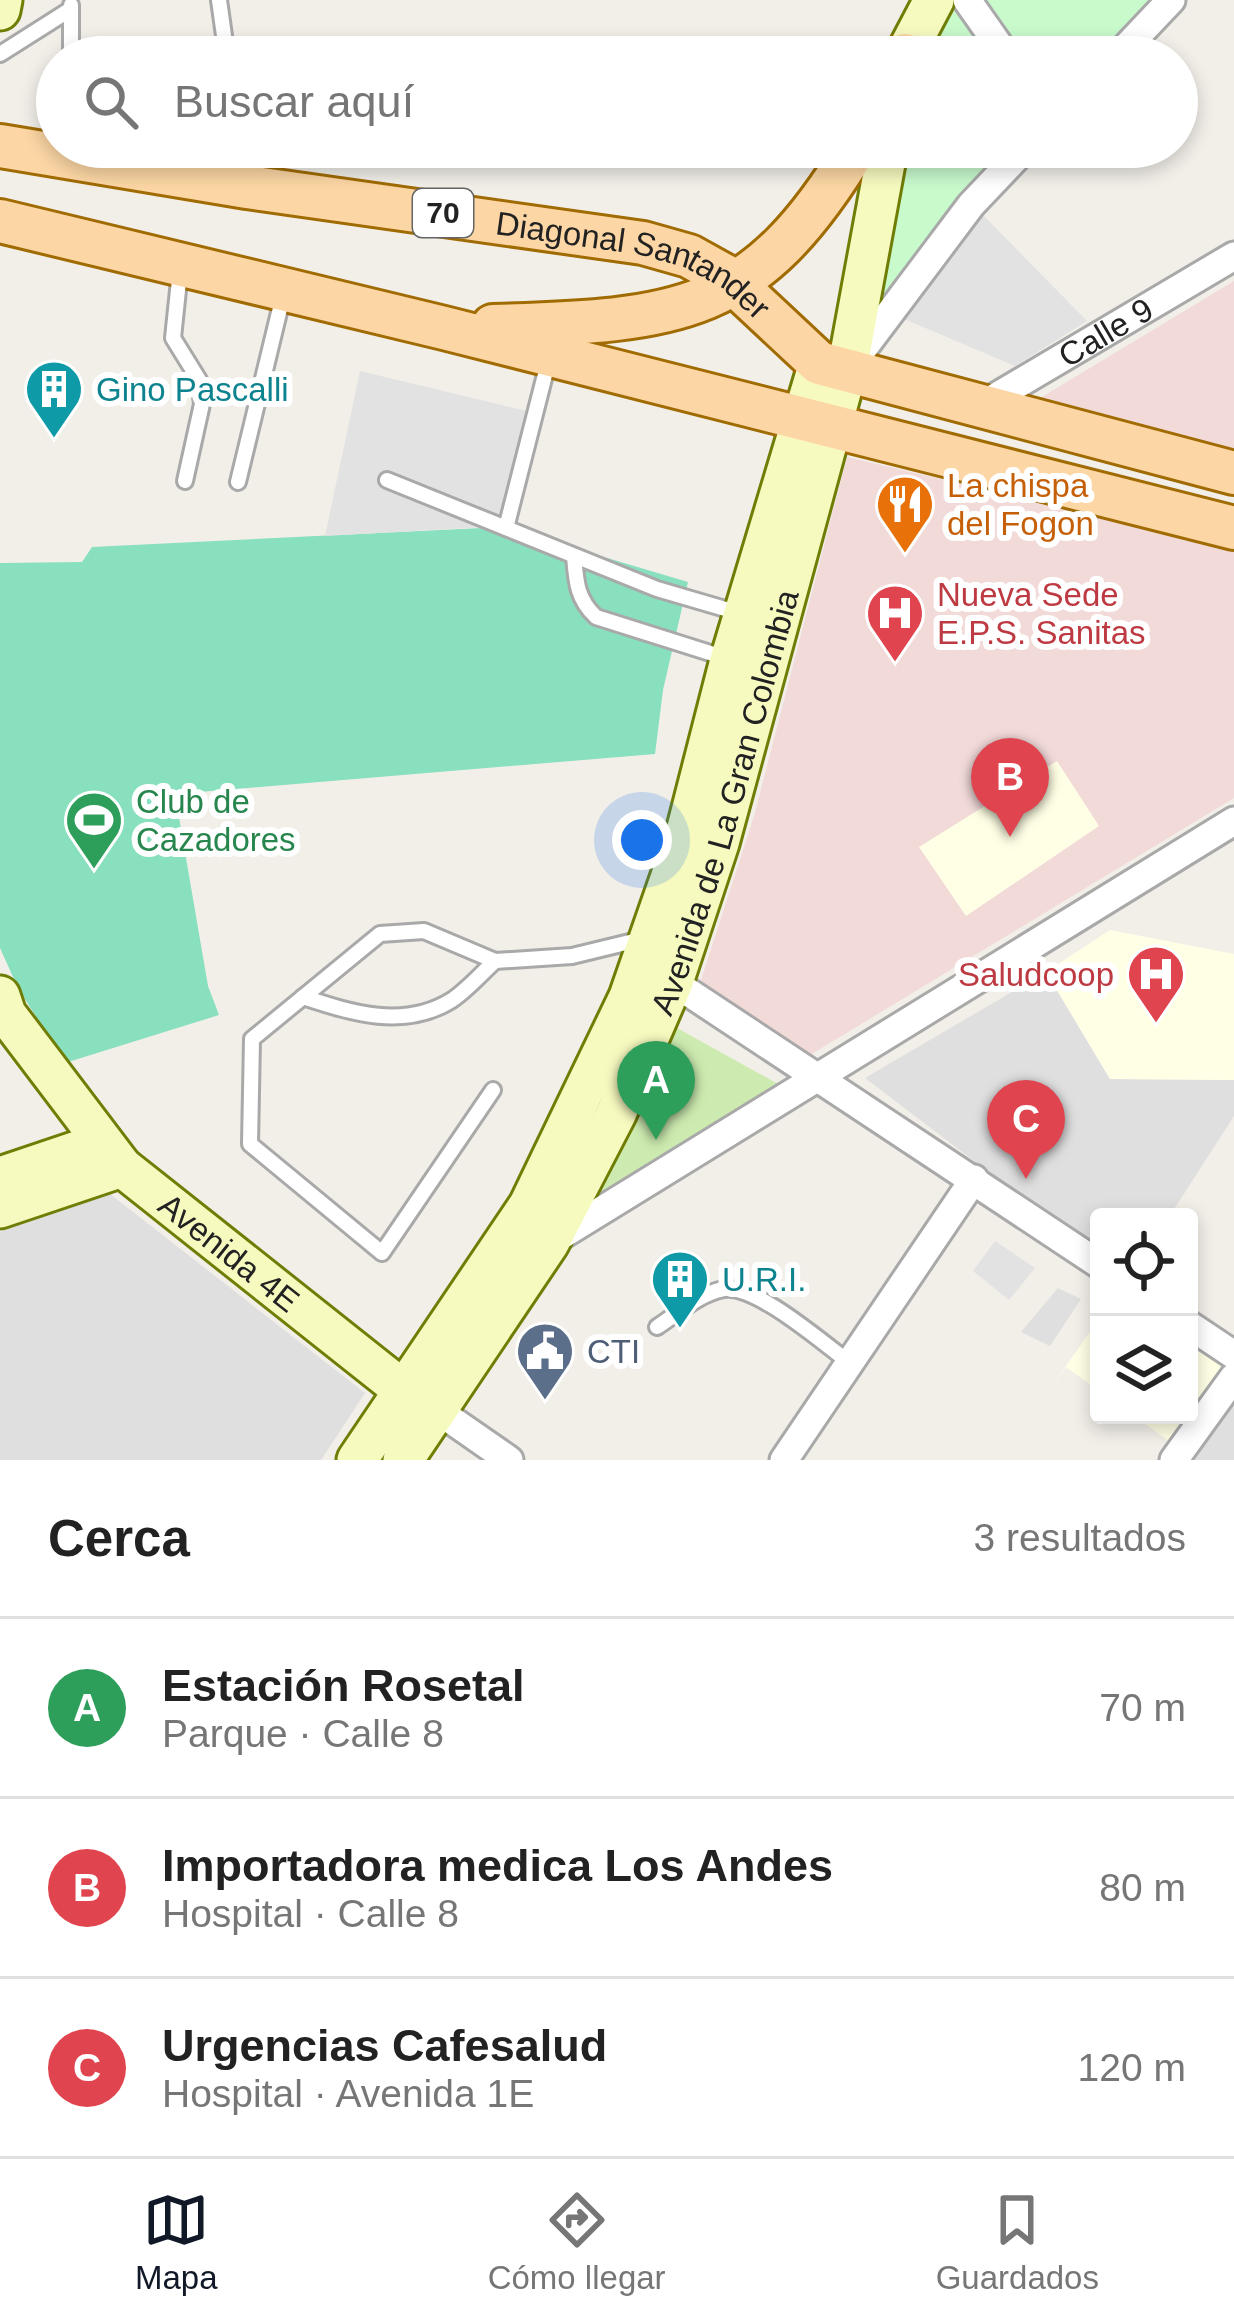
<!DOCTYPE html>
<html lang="es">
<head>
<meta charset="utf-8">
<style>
  :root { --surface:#fff; --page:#f6f6f6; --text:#222; --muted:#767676; --line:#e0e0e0; --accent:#111827 }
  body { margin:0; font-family:Arial,sans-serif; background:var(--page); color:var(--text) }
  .controls { position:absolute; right:36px; bottom:36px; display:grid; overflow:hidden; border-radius:12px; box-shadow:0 6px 18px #0003 }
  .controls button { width:108px; height:108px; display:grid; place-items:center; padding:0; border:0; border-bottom:3px solid var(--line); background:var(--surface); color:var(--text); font:60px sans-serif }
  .you { position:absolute; left:642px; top:840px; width:42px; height:42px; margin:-30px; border:9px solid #fff; border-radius:50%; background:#1a73e8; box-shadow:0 0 0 18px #1a73e833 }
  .badge { display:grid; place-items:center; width:78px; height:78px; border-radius:50%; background:var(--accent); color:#fff; font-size:39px; font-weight:700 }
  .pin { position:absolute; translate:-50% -99px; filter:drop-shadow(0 3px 6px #0008) }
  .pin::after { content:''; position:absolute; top:63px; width:42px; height:36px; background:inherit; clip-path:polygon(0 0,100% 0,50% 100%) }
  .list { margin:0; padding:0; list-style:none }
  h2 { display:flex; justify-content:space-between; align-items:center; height:156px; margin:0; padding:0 48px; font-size:51px }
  h2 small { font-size:39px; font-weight:400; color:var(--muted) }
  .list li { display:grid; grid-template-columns:78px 1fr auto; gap:36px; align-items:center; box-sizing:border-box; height:180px; padding:0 48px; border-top:3px solid var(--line) }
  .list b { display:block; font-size:45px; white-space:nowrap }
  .list p { margin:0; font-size:39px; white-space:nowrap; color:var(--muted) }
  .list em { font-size:39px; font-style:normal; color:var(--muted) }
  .icon { flex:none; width:66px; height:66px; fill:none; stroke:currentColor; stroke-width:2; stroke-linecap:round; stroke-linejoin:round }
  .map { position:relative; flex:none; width:1234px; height:1460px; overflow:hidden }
  .search { position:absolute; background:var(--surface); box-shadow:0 6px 18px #0003; left:36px; right:36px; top:36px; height:132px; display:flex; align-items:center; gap:30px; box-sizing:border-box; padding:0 42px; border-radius:66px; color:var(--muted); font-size:45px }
  .sheet { height:696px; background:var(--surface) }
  nav { display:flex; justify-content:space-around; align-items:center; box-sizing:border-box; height:168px; border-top:3px solid var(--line); background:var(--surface); font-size:33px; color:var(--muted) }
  nav a { display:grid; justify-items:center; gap:6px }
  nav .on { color:var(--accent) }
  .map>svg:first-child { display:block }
  .residential { fill:#e0dfdf }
  .commercial { fill:#f2dad9 }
  .education { fill:#ffffe5 }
  .grass { fill:#cdebb0 }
  .park { fill:#c8facc }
  .pitch { fill:#88e0be }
  .parking { fill:#e2e2e2 }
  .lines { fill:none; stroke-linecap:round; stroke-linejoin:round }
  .lane-casing { stroke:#a9a9a9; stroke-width:20 }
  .street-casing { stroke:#a9a9a9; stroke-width:33 }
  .secondary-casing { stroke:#707d05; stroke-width:45 }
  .primary-casing { stroke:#a06b00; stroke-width:48 }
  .lane { stroke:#fff; stroke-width:14 }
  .street { stroke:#fff; stroke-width:27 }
  .secondary { stroke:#f7fabf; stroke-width:39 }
  .primary { stroke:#fcd6a4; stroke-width:42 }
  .labels { text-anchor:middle; stroke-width:12; stroke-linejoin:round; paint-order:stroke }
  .shield { fill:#fff; stroke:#646464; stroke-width:3 }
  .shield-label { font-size:30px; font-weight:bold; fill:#222 }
  .street-label { font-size:33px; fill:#222; stroke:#fff }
  .culture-label { font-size:33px; fill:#0d838f; stroke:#fff; text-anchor:start }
  .food-label { font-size:33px; fill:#c56008; stroke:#fff; text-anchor:start }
  .health-label { font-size:33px; fill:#be3a42; stroke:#fff; text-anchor:start }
  .leisure-label { font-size:33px; fill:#27864d; stroke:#fff; text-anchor:start }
  .service-label { font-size:33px; fill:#4e5e75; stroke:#fff; text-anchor:start }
</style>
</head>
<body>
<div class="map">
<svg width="1234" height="1460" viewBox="0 0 1234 1460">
  <rect width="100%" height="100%" fill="#f2efe9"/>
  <g class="residential">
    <polygon points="1046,972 1110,1079 1234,1080 1234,1116 1169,1217 1099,1217 1099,1256 865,1078"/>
    <polygon points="110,1194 365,1393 321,1460 0,1460 0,1232"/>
    <polygon points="1058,1288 1081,1299 1050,1346 1021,1332"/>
    <polygon points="1234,1388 1234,1460 1179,1460"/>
  </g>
  <g class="commercial">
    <polygon points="1234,281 1234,462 1027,406"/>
    <polygon points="847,457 1234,548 1234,798 792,1066 701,980 754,816"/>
  </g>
  <g class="education">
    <polygon points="1057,761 1099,826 966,916 919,847"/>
    <polygon points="1110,930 1234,954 1234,1080 1110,1079 1046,972"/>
    <polygon points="1099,1319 1099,1391 1066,1367 1044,1397"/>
    <polygon points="1189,1343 1230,1369 1177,1447 1133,1415 1189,1415"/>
  </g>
  <polygon class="grass" points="677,1028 780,1085 597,1195"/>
  <g class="park">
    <polygon points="983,0 1154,0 1094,57 1019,57"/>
    <polygon points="955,3 995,57 931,57"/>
    <polygon points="891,147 1014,147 868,316"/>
  </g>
  <polygon class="pitch" points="503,527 688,582 663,690 655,754 175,794 208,986 219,1015 65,1063 18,988 0,948 0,563 82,562 92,547"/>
  <g class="parking">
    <polygon points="979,211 1087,321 1015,366 904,319"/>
    <polygon points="360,371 539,414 505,526 325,536"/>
    <polygon points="995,1241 1035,1268 1009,1300 973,1271"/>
  </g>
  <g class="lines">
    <defs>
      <g id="lane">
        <polyline points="219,0 227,57"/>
        <polyline points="0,54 71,9"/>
        <polyline points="71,57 71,5"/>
        <polyline points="241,147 246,183"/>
        <polyline points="180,271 173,338 199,380 202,404 185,481"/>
        <polyline points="387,480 657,589 739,613"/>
        <polyline points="238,482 283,296"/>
        <polyline points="506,528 549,359"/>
        <path d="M 574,556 C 576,582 577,599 596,617 L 726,658"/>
        <path d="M 303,997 C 352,1013 404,1030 452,1000 C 467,990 481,974 495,961"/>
        <polyline points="493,1090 382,1253 250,1144 252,1039 380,934 424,931 495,961 572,956 642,939"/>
        <path d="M 657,1327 C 677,1314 700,1293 724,1289 C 757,1285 821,1342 849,1362"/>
      </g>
      <g id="street">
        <polyline points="967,0 1007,57"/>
        <polyline points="1117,57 1171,0"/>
        <polyline points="853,362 971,205 1026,147"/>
        <path id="s1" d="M 979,407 L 1234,256"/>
        <polyline points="673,982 1099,1264"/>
        <polyline points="552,1241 1234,821"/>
        <polyline points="1189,1325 1234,1355"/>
        <polyline points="437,1410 509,1460"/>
        <polyline points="784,1460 974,1179"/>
        <polyline points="1174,1460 1234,1377"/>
      </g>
      <g id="secondary">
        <polyline points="0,10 2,0"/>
        <polyline points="904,57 934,0"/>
        <path id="s2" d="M 0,996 L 6,1014 L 122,1167 L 403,1390 L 425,1403"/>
        <polyline points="0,1177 101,1143"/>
        <polyline points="0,1208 122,1167"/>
        <polyline points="357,1460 529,1205 629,997 685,836 730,660 819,363"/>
        <path id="s3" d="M 403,1460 L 549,1243 L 616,1114 L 673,982 L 719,843 L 847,370 L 888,147"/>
      </g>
      <g id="primary">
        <polyline points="904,57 905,55"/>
        <path id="s4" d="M 0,146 L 247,187 L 643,243 L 689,256 L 727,277 L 819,363 L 1234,473"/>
        <polyline points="0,221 444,328 1234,528"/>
        <path d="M 493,326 C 679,320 754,316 856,147"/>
      </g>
    </defs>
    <use href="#lane" class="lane-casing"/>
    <use href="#street" class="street-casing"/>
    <use href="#secondary" class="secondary-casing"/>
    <use href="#primary" class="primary-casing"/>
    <use href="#lane" class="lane"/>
    <use href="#street" class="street"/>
    <use href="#secondary" class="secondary"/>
    <use href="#primary" class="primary"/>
  </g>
  <defs>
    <symbol id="building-pin" viewBox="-11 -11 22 30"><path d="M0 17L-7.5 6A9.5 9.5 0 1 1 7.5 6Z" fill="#0f9aa8" stroke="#fff"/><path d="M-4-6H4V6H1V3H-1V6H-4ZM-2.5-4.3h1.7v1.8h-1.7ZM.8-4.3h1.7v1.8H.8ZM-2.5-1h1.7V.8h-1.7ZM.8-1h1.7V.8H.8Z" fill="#fff"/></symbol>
    <symbol id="restaurant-pin" viewBox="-11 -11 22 30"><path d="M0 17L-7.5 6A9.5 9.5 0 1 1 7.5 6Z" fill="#e8710a" stroke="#fff"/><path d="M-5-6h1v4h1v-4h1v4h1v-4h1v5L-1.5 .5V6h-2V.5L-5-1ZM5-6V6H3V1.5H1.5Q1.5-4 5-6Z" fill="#fff"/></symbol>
    <symbol id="hospital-pin" viewBox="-11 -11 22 30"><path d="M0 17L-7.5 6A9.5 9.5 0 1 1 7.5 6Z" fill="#e0444e" stroke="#fff"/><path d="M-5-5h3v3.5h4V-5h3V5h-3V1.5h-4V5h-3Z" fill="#fff"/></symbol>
    <symbol id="stadium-pin" viewBox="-11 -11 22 30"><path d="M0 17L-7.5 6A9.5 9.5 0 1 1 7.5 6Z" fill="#2e9e5b" stroke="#fff"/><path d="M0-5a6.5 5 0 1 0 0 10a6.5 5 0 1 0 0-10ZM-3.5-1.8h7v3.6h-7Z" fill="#fff"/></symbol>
    <symbol id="civic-pin" viewBox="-11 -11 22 30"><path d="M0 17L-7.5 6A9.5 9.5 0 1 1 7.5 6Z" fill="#5c6f8a" stroke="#fff"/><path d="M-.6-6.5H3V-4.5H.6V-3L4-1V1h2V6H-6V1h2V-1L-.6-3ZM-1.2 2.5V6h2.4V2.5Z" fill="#fff"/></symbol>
  </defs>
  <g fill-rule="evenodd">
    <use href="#building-pin" x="21" y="356" width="66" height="90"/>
    <use href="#restaurant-pin" x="872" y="471" width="66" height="90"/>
    <use href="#hospital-pin" x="862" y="580" width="66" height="90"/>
    <use href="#stadium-pin" x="61" y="787" width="66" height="90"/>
    <use href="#hospital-pin" x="1123" y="941" width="66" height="90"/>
    <use href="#building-pin" x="647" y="1246" width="66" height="90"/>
    <use href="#civic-pin" x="512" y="1318" width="66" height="90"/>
  </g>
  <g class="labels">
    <rect class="shield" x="413" y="189" width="60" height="48" rx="9"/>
    <g class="shield-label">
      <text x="443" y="223">70</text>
    </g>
    <g class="street-label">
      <text dy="12" stroke="none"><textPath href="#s4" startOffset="648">Diagonal Santander</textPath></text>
      <text dy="12" stroke="none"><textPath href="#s1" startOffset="147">Calle 9</textPath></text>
      <text dy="12" stroke="none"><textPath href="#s3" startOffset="738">Avenida de La Gran Colombia</textPath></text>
      <text dy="12" stroke="none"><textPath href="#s2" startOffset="348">Avenida 4E</textPath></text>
    </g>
    <g class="culture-label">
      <text x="96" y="401">Gino Pascalli</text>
      <text x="722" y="1291">U.R.I.</text>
    </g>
    <g class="food-label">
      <text x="947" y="497">La chispa<tspan x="947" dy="38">del Fogon</tspan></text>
    </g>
    <g class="health-label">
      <text x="937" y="606">Nueva Sede<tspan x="937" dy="38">E.P.S. Sanitas</tspan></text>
      <text x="1114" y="986" text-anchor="end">Saludcoop</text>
    </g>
    <g class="leisure-label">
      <text x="136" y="813">Club de<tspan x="136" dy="38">Cazadores</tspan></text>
    </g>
    <g class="service-label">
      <text x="587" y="1363">CTI</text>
    </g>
  </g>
</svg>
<div class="controls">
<button><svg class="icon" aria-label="locate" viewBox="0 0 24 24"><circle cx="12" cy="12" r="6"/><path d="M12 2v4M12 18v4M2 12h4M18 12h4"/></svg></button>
<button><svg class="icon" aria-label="layers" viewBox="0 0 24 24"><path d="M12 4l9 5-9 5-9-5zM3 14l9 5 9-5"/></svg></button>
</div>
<div class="you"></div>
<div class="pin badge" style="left:656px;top:1140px;background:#2e9e5b">A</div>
<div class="pin badge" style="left:1010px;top:837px;background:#e0444e">B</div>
<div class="pin badge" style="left:1026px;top:1179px;background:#e0444e">C</div>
<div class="search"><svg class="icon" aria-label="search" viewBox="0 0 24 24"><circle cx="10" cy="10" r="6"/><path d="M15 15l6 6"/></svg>Buscar aquí</div>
</div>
<section class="sheet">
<h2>Cerca<small>3 resultados</small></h2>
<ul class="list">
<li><span class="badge" style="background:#2e9e5b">A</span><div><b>Estación Rosetal</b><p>Parque · Calle 8</p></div><em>70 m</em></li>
<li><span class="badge" style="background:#e0444e">B</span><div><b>Importadora medica Los Andes</b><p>Hospital · Calle 8</p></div><em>80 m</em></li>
<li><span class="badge" style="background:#e0444e">C</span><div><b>Urgencias Cafesalud</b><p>Hospital · Avenida 1E</p></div><em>120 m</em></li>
</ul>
</section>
<nav>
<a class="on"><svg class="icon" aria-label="map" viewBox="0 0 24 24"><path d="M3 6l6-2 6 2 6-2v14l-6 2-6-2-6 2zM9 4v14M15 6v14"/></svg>Mapa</a>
<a><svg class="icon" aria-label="directions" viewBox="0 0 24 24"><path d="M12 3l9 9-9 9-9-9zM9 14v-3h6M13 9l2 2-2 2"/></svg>Cómo llegar</a>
<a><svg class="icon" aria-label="saved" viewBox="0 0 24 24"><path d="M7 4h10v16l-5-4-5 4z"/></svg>Guardados</a>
</nav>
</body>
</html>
